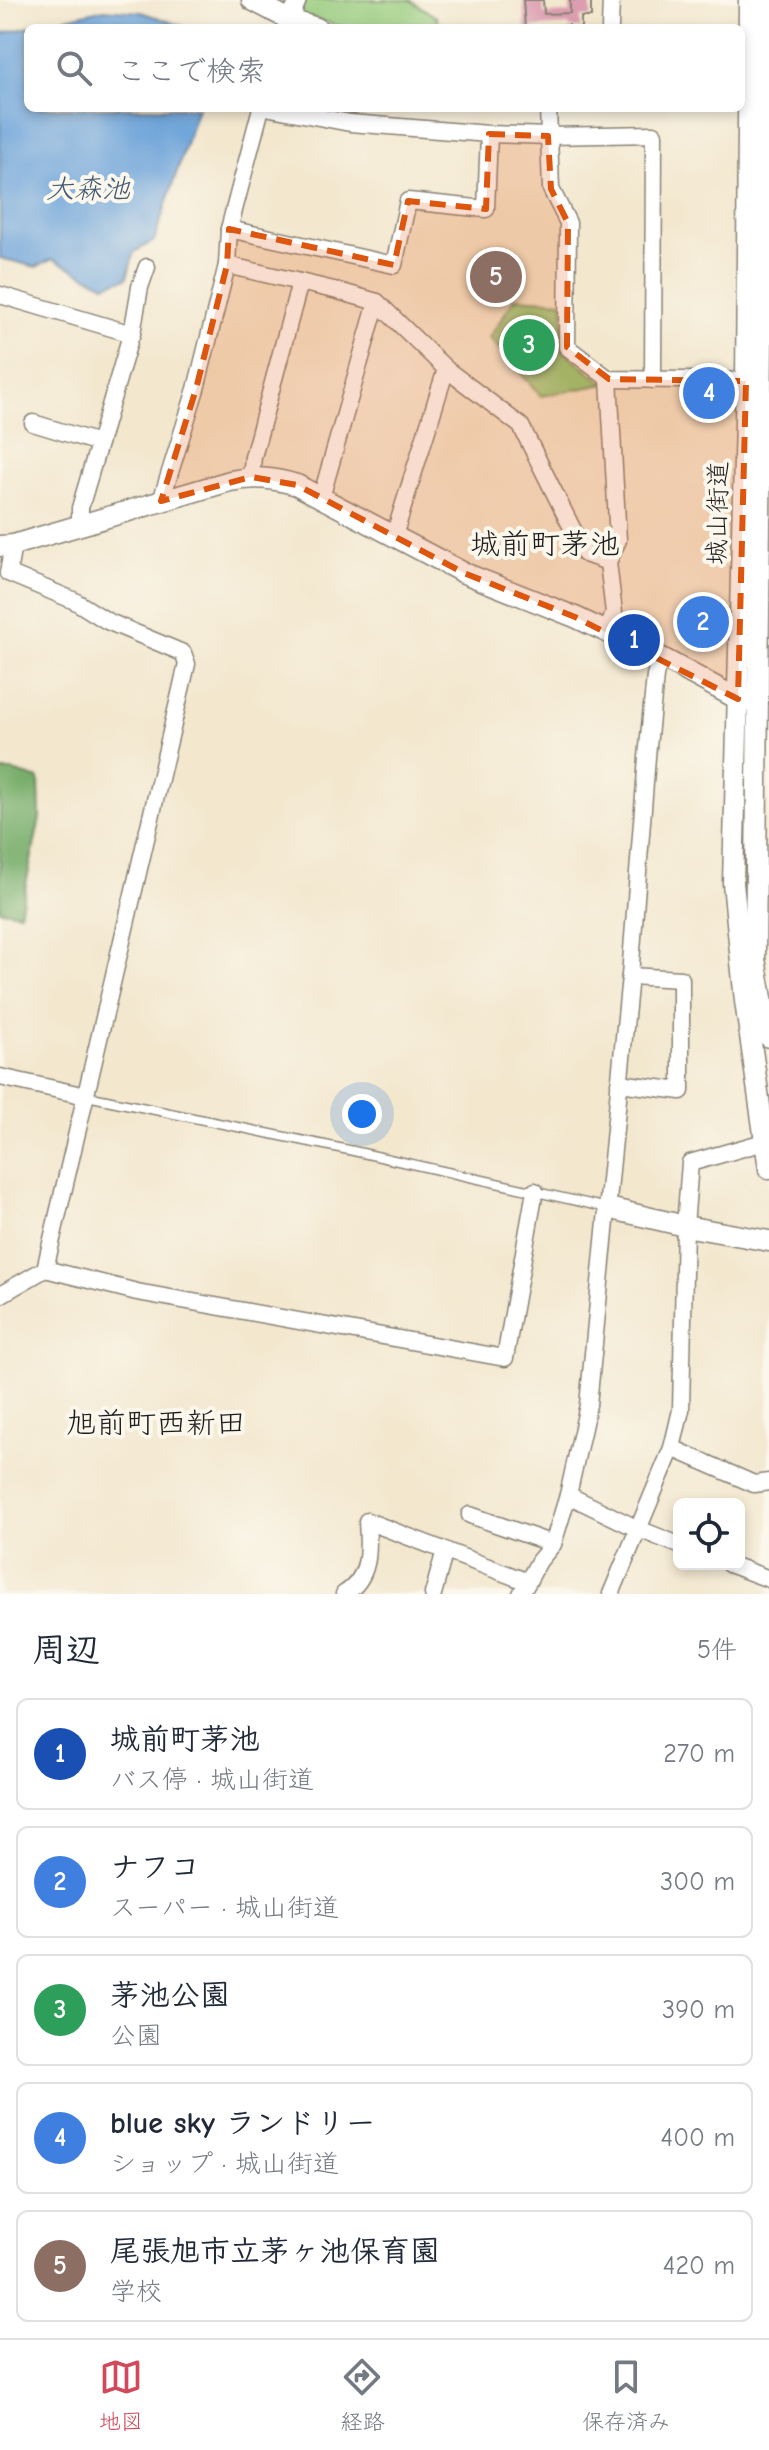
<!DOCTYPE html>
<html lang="ja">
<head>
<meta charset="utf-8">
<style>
  :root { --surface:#fff; --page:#f6f6f7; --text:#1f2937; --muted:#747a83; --line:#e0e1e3; --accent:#d1495b }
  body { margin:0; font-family:"Comic Neue","Klee One",sans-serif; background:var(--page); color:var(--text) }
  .controls { position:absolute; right:24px; bottom:24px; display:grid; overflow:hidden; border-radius:12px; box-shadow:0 4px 12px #0003 }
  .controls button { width:72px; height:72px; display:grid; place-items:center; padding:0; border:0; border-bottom:2px solid var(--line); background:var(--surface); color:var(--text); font:40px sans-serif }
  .you { position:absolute; left:362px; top:1114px; width:28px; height:28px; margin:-20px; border:6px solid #fff; border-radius:50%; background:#1a73e8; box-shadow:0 0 0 12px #1a73e833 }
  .badge { display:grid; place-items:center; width:52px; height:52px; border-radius:50%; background:var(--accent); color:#fff; font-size:26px; font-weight:700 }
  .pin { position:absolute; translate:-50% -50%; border:4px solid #fff; box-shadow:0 2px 8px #0006 }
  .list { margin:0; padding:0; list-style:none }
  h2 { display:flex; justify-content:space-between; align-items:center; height:104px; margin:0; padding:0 32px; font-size:34px }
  h2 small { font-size:26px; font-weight:400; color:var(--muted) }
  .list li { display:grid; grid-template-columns:52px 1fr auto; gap:24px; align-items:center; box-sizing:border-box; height:112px; margin:0 16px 16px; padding:0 16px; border:2px solid var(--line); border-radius:12px }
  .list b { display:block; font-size:30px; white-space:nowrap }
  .list p { margin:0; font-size:26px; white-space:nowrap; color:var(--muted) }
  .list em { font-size:26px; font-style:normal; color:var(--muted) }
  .icon { flex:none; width:44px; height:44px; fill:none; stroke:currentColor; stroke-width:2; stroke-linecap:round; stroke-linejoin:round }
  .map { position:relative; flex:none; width:769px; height:1594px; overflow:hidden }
  .search { position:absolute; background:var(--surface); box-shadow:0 4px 12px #0003; left:24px; right:24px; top:24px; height:88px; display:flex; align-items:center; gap:20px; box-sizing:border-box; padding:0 28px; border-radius:12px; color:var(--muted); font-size:30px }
  .sheet { height:744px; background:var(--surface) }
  nav { display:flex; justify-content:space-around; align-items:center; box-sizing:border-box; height:112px; border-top:2px solid var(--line); background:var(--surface); font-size:22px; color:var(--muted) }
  nav a { display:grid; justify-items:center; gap:4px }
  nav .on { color:var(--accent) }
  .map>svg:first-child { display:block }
  .green { fill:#96ca7b; stroke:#59734c; stroke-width:2 }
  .forest { fill:#78ae6b; stroke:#4a6544; stroke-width:2 }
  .water { fill:#6aa2d9; stroke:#435f7a; stroke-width:2 }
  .building { fill:#db9db0 }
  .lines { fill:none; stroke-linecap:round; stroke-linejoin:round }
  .service-casing { stroke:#888275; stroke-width:11 }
  .minor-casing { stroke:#888275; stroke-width:19 }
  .tertiary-casing { stroke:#888275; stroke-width:23 }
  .service { stroke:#fff; stroke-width:8 }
  .minor { stroke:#fff; stroke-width:16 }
  .tertiary { stroke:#fff; stroke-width:20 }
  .marked { fill:#de560d; fill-opacity:0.2; stroke:#de560d; stroke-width:6; stroke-dasharray:16 10; stroke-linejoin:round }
  .labels { text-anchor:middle; stroke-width:8; stroke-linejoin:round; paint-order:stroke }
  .street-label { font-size:26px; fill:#1c1c1c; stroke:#fbf7ec }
  .water-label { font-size:28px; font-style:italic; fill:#3f5871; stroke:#fbf7ec }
  .quarter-label { font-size:30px; fill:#1c1c1c; stroke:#fbf7ec }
</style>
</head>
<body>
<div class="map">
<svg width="769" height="1594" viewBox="0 0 769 1594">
  <rect width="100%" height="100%" fill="#fbf7ec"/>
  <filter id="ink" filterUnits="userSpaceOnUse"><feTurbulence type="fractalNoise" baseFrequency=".0125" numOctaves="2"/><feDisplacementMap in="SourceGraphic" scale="16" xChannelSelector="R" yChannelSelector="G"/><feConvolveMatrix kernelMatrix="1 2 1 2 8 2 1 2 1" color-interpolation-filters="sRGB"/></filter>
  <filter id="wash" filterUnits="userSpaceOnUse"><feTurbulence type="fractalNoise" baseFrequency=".006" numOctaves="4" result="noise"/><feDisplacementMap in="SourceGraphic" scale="32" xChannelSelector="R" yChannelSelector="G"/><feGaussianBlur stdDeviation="1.8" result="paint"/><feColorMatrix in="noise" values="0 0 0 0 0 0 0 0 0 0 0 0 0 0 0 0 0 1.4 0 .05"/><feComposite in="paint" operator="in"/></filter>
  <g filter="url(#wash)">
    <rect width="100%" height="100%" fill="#f3e7ce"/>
    <g class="green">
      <polygon points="305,0 410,0 436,17 441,28 347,28 300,15"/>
      <polygon points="515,298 563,301 564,351 605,384 541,396 489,338"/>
    </g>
    <polygon class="forest" points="0,771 13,771 39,779 40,818 20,913 0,910"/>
    <polygon class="water" points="104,9 141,12 189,28 28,28 28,108 198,108 154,241 134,252 127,278 105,285 53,259 36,267 0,258 0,34"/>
    <g id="blocks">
      <polygon class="building" points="523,0 543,0 544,14 570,13 570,0 591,0 591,17 581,17 581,28 570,28 569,25 525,28"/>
    </g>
  </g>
  <g filter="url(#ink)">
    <use href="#blocks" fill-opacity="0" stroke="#888275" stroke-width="2"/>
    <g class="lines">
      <defs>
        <polyline id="service" points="87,1096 349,1150 608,1208"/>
        <g id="minor">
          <polyline points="287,28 298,0"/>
          <polyline points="610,28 611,0"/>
          <polyline points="271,108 350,123 489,134 548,136 654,134 653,380"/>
          <polyline points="548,108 551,189 568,223 567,347 609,379 755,381"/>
          <polyline points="229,229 394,265 408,201 486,209 489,134"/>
          <polyline points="227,265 338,291 377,302 446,369 521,426 585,554 608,562"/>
          <polyline points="0,295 132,334"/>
          <polyline points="33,423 99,443"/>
          <polyline points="251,477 253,457 300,282"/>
          <polyline points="321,498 377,302"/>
          <polyline points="161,501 196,389 227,265 229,229 261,108"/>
          <polyline points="80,525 80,508 133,328 140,287 147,267"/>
          <polyline points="394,536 446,369"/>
          <polyline points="607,632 614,613 608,562 618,540 609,379"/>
          <polyline points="0,1077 86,1096"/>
          <polyline points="619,1083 681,1091 681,979 630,976"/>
          <polyline points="45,1269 137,1292 505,1358 535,1191"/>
          <polyline points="0,1295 45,1269 187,664 183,653 107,621 75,601 8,573 13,545"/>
          <polyline points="672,1448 754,1484 769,1482"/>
          <polyline points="568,1495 636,1528 679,1545"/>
          <polyline points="470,1515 553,1544"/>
          <polyline points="729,1564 769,1579"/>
          <path d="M 344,1594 C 371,1578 369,1549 367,1521 L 528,1582"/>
          <polyline points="433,1594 445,1550"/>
          <polyline points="521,1594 539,1561 553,1544 568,1495 588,1405 630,976 647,757 655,676 660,657"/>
          <polyline points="611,1594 672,1448 681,1410 685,1226 690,1163 764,1142"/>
        </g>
        <g id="tertiary">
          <polyline points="252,0 290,20 317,28"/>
          <polyline points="749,0 746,381 733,883 745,1001 769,1169"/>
          <polyline points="766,0 755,959 769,1037"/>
          <path d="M 0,546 L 13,545 L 230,481 C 254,476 273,478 297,485 L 464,573 L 575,617 L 660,657 L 738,699 L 747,701"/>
          <polyline points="608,1208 685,1226 769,1241"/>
        </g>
      </defs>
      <use href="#service" class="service-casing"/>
      <use href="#minor" class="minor-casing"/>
      <use href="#tertiary" class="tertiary-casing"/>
      <use href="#service" class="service"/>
      <use href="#minor" class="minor"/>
      <use href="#tertiary" class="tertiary"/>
    </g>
  </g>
  <path class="marked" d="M 489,134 L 548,136 L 551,189 L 568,223 L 567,347 L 609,379 L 746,381 L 738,699 L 575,617 L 464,573 L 297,485 L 251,477 L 161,501 L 196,389 L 227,265 L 229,229 L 394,265 L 408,201 L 486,209 Z"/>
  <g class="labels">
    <g class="street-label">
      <text transform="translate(717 513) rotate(-89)" y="9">城山街道</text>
    </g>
    <g class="water-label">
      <text x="88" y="198">大森池</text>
    </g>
    <g class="quarter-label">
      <text x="545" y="554">城前町茅池</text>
      <text x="156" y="1433">旭前町西新田</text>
    </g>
  </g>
</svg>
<div class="controls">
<button><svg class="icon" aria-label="locate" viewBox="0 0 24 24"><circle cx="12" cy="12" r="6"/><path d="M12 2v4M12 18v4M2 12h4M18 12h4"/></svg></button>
</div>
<div class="you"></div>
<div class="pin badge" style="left:634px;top:640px;background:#1a4fb4">1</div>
<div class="pin badge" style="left:703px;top:622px;background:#3f7fe0">2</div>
<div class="pin badge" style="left:529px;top:345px;background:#2e9e5b">3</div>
<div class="pin badge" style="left:709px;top:393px;background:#3f7fe0">4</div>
<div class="pin badge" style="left:496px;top:277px;background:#8d6e63">5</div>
<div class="search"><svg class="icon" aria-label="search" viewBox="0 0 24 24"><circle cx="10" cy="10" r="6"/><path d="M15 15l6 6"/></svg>ここで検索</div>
</div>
<section class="sheet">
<h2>周辺<small>5件</small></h2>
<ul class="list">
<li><span class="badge" style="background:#1a4fb4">1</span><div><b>城前町茅池</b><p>バス停 · 城山街道</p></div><em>270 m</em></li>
<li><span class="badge" style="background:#3f7fe0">2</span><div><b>ナフコ</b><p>スーパー · 城山街道</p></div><em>300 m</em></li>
<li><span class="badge" style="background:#2e9e5b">3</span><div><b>茅池公園</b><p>公園</p></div><em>390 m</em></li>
<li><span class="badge" style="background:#3f7fe0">4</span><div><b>blue sky ランドリー</b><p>ショップ · 城山街道</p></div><em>400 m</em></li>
<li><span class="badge" style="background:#8d6e63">5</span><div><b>尾張旭市立茅ヶ池保育園</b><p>学校</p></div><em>420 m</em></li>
</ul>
</section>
<nav>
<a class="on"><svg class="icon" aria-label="map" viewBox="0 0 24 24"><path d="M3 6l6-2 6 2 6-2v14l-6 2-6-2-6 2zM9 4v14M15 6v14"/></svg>地図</a>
<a><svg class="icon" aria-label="directions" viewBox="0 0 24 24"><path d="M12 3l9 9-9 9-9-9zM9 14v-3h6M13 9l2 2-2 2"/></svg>経路</a>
<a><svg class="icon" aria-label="saved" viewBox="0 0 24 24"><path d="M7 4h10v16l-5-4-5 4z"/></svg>保存済み</a>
</nav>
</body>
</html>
